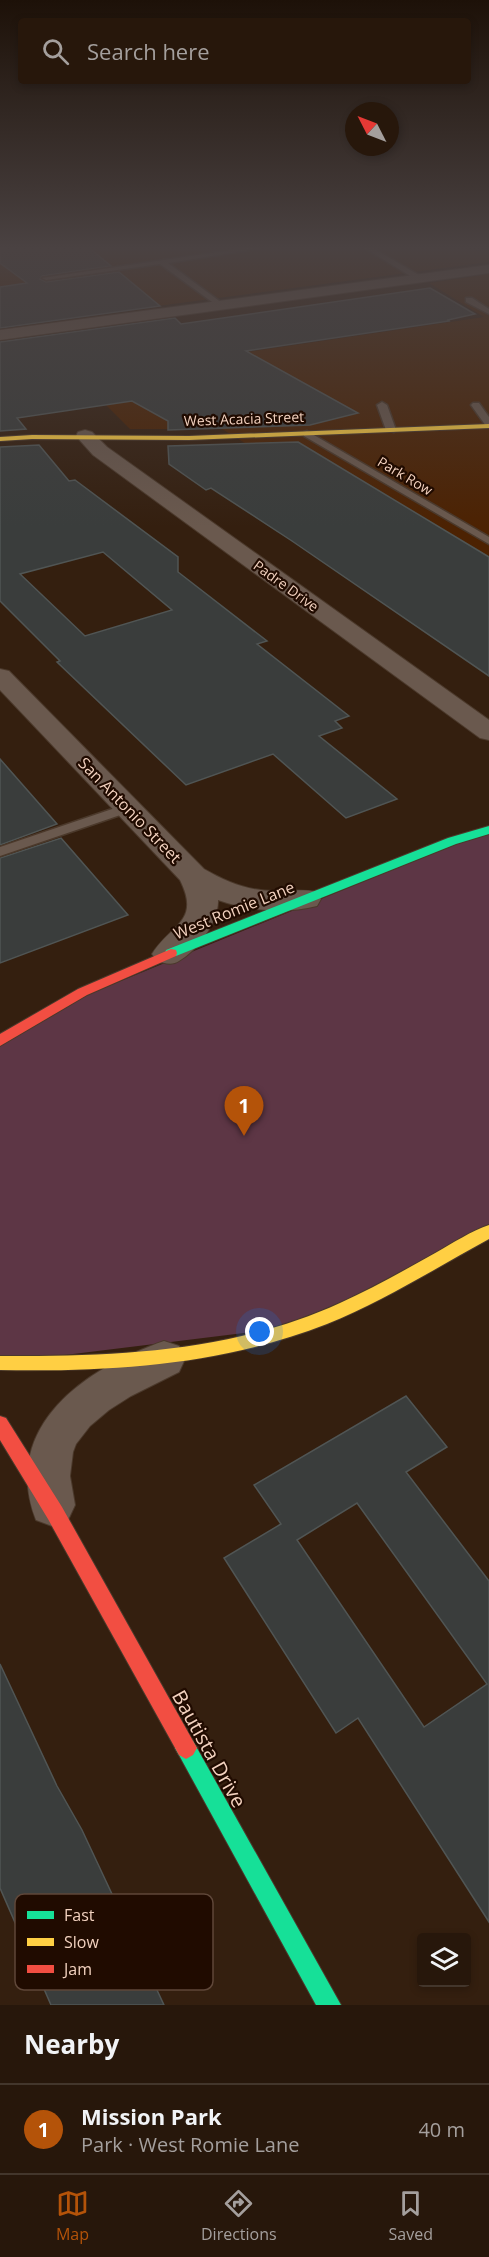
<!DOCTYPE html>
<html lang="en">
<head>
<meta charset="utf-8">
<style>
  :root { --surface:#27170b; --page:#332419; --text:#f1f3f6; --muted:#a49f9d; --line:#43362c; --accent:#b45309 }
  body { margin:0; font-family:"Open Sans",sans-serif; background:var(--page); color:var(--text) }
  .controls { position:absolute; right:18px; bottom:18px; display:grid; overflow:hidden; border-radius:6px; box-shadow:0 3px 9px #0003 }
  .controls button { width:54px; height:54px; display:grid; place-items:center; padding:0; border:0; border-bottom:2px solid var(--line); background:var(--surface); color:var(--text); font:30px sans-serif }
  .compass { position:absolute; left:345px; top:102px; width:54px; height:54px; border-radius:50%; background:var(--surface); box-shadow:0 3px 9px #0003; rotate:312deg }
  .you { position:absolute; left:260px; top:1332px; width:21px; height:21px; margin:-15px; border:4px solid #fff; border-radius:50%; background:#1a73e8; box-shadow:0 0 0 9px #1a73e833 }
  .badge { display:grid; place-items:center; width:39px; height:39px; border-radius:50%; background:var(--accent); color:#fff; font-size:20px; font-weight:700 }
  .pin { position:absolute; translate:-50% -50px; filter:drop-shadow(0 2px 3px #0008) }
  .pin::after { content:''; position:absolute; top:32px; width:21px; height:18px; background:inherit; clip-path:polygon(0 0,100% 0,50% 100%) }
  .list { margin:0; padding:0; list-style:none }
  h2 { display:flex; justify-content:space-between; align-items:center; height:78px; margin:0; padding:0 24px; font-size:26px }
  h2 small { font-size:20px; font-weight:400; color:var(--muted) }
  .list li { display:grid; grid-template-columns:39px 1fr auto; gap:18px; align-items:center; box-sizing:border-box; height:90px; padding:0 24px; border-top:2px solid var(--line) }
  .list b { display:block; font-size:22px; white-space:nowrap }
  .list p { margin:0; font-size:20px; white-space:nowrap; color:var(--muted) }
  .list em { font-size:20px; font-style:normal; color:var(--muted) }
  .icon { flex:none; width:33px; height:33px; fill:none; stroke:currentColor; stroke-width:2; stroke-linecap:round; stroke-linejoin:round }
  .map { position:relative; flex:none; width:489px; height:2005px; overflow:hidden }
  .search { position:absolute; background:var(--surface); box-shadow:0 3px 9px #0003; left:18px; right:18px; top:18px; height:66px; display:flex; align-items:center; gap:15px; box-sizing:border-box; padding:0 21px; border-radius:6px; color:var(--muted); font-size:22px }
  .sheet { height:168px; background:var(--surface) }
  nav { display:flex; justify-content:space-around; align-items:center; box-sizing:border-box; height:84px; border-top:2px solid var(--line); background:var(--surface); font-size:16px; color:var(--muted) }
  nav a { display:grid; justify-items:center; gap:3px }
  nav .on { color:var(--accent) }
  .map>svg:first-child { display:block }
  .built { fill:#4c2202 }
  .green { fill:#5d3645 }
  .building { fill:#3a3d3c; stroke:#505554; stroke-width:1.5; fill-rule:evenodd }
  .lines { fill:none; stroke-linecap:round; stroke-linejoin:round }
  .lane-casing { stroke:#4b392b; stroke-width:3 }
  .street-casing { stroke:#4b392b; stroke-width:2 }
  .fast-casing { stroke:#4b392b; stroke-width:2 }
  .slow-casing { stroke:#4b392b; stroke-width:2 }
  .jam-casing { stroke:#4b392b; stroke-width:2 }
  .lane { fill:#6a594e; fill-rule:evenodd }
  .street { fill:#6a594e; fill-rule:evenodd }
  .fast { fill:#16e098; fill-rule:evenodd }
  .slow { fill:#ffcf43; fill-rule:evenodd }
  .jam { fill:#f24e42; fill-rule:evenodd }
  .labels { text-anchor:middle; stroke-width:4.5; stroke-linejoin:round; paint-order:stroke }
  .far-street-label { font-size:14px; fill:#f3d2bf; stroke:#200b00 }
  .street-label { font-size:16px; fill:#f3d2bf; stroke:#200b00 }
  .near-street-label { font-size:20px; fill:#f3d2bf; stroke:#200b00 }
  .key { fill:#200b00; stroke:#5f4739; stroke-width:1.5 }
  .key-label { font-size:16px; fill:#f3d2bf }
</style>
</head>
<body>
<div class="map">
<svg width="489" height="2005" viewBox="0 0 489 2005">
  <rect width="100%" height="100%" fill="#341f0f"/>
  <g class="built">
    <polygon points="0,247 466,247 489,255 489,262 142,308 101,274 0,287"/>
    <polygon points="489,274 489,594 222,429 130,429 78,377 484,317 429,283"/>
  </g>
  <polygon class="green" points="489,830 489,1231 300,1326 0,1363 0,1041 38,1015"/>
  <g class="building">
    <polygon points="0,247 88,247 111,266 42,276 40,279 46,282 119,272 160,306 0,328 0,287 27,283 0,263"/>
    <polygon points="430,288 475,314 448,320 449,321 246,351 358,413 310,425 168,430 168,421 132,401 17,418 26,429 0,431 0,342 175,318 181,324"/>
    <polygon points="298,442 489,557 489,676 292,541 211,488 206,490 169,464 168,446"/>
    <path d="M 39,445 L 69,481 L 75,480 L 178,557 L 178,572 L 267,641 L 257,644 L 349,716 L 335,721 L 342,728 L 319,736 L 397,799 L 346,818 L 273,754 L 186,785 L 57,662 L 60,661 L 0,601 L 0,447 ZM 103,552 L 172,610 L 85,636 L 20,574 Z"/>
    <polygon points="0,759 57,824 0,845"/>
    <polygon points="61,838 128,915 0,963 0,858"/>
    <path d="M 406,1396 L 447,1447 L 406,1472 L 489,1581 L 489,1922 L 358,1718 L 336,1733 L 224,1558 L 281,1524 L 254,1485 ZM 357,1503 L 487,1684 L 424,1727 L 297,1540 Z"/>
    <polygon points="0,1664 57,1786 82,1830 164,2005 51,2005 0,1888"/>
  </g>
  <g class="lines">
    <defs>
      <g id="lane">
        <polygon points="252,247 268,247 168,263 222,303 223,305 219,307 160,264 46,280 42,278"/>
        <polygon points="363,247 371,247 424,278 417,280"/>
        <polygon points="466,298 472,298 489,309 489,314 466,302"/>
        <polygon points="382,402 387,405 396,430 394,432 386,430 377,405"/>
        <polygon points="473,403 479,403 489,417 489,427 486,426 471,405"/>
        <polygon points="307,431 489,537 489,544 304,436 304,432"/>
        <polygon points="127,804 132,805 134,808 132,811 0,856 0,847"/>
      </g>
      <g id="street">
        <polygon points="489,265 489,273 0,340 0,330"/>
        <polygon points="85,430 92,432 107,447 489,720 489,740 480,738 93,455 76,436 78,432"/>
        <path d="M 0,669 L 9,671 L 204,869 C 227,882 248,891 275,891 C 289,891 303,889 317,892 L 321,899 L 317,906 C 285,914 249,911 218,900 C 219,921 198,950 179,961 C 172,966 164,963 157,961 L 152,954 C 171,924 201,922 180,880 L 0,690 Z"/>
        <path d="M 164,1341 L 179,1346 L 185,1359 L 179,1372 L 131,1396 L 109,1410 L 90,1426 L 76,1444 L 73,1452 L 70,1476 L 75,1505 L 68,1520 L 52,1526 L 36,1520 C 0,1425 87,1368 164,1341 Z"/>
      </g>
      <g id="fast">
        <polygon points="489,826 489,834 456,844 176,956 166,956 165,953 166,950 448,838"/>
        <polygon points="186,1737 193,1741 341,2005 316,2005 179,1755 175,1748 179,1741"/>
      </g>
      <g id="slow">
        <polygon points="489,424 489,428 189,440 32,439 0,441 0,437 32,435 189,436"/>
        <path d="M 489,1225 L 489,1239 C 436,1268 384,1301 327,1324 C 222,1365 112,1372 0,1370 L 0,1356 C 115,1357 233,1352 340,1303 C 373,1288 405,1270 437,1252 C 453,1243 471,1231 489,1225 Z"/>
      </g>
      <g id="jam">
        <polygon points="171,949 176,950 177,953 176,956 87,995 0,1046 0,1034 78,989"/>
        <polygon points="0,1416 6,1418 62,1507 193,1741 197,1748 193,1755 186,1759 179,1755 48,1519 0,1440"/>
      </g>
    </defs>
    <use href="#lane" class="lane-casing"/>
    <use href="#street" class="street-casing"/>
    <use href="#fast" class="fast-casing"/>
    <use href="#slow" class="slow-casing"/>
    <use href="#jam" class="jam-casing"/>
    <use href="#lane" class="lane"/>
    <use href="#street" class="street"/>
    <use href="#fast" class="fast"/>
    <use href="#slow" class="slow"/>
    <use href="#jam" class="jam"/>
  </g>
  <linearGradient id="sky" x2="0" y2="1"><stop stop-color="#1d1108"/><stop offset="0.47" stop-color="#4a4242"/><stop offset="1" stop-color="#4a4242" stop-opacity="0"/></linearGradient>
  <rect width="489" height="527" fill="url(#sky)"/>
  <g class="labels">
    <g class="far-street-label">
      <text transform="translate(244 419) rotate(-2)" y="5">West Acacia Street</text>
      <text transform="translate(405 476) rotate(31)" y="5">Park Row</text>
      <text transform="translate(286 586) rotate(36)" y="5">Padre Drive</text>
    </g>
    <g class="street-label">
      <text transform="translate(130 810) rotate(46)" y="6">San Antonio Street</text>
      <text transform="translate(234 910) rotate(-22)" y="6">West Romie Lane</text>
    </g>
    <g class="near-street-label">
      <text transform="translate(209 1749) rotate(61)" y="7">Bautista Drive</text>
    </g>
  </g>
  <rect x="15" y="1894" width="198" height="96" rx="9" class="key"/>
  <rect x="27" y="1911" width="27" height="8" fill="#16e098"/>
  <rect x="27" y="1938" width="27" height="8" fill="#ffcf43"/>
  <rect x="27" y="1965" width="27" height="8" fill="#f24e42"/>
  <g class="key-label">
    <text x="64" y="1921">Fast</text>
    <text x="64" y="1948">Slow</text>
    <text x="64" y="1975">Jam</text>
  </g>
</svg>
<div class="controls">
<button><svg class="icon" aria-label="layers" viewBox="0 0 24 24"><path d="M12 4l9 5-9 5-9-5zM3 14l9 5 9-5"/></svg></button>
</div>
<svg class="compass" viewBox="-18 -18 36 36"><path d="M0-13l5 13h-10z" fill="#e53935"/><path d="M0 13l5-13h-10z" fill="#a49f9d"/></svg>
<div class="you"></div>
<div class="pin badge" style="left:244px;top:1136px">1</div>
<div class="search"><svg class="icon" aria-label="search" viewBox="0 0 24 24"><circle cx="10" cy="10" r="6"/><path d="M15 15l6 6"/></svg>Search here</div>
</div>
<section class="sheet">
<h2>Nearby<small></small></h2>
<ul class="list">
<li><span class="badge">1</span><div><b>Mission Park</b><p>Park · West Romie Lane</p></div><em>40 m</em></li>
</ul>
</section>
<nav>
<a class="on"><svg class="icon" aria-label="map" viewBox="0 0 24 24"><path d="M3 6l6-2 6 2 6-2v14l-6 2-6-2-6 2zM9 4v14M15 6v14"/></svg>Map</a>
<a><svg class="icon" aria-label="directions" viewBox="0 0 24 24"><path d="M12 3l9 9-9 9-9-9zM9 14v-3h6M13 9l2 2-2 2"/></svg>Directions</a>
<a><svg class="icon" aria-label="saved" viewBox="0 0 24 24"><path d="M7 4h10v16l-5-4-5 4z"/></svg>Saved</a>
</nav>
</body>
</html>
